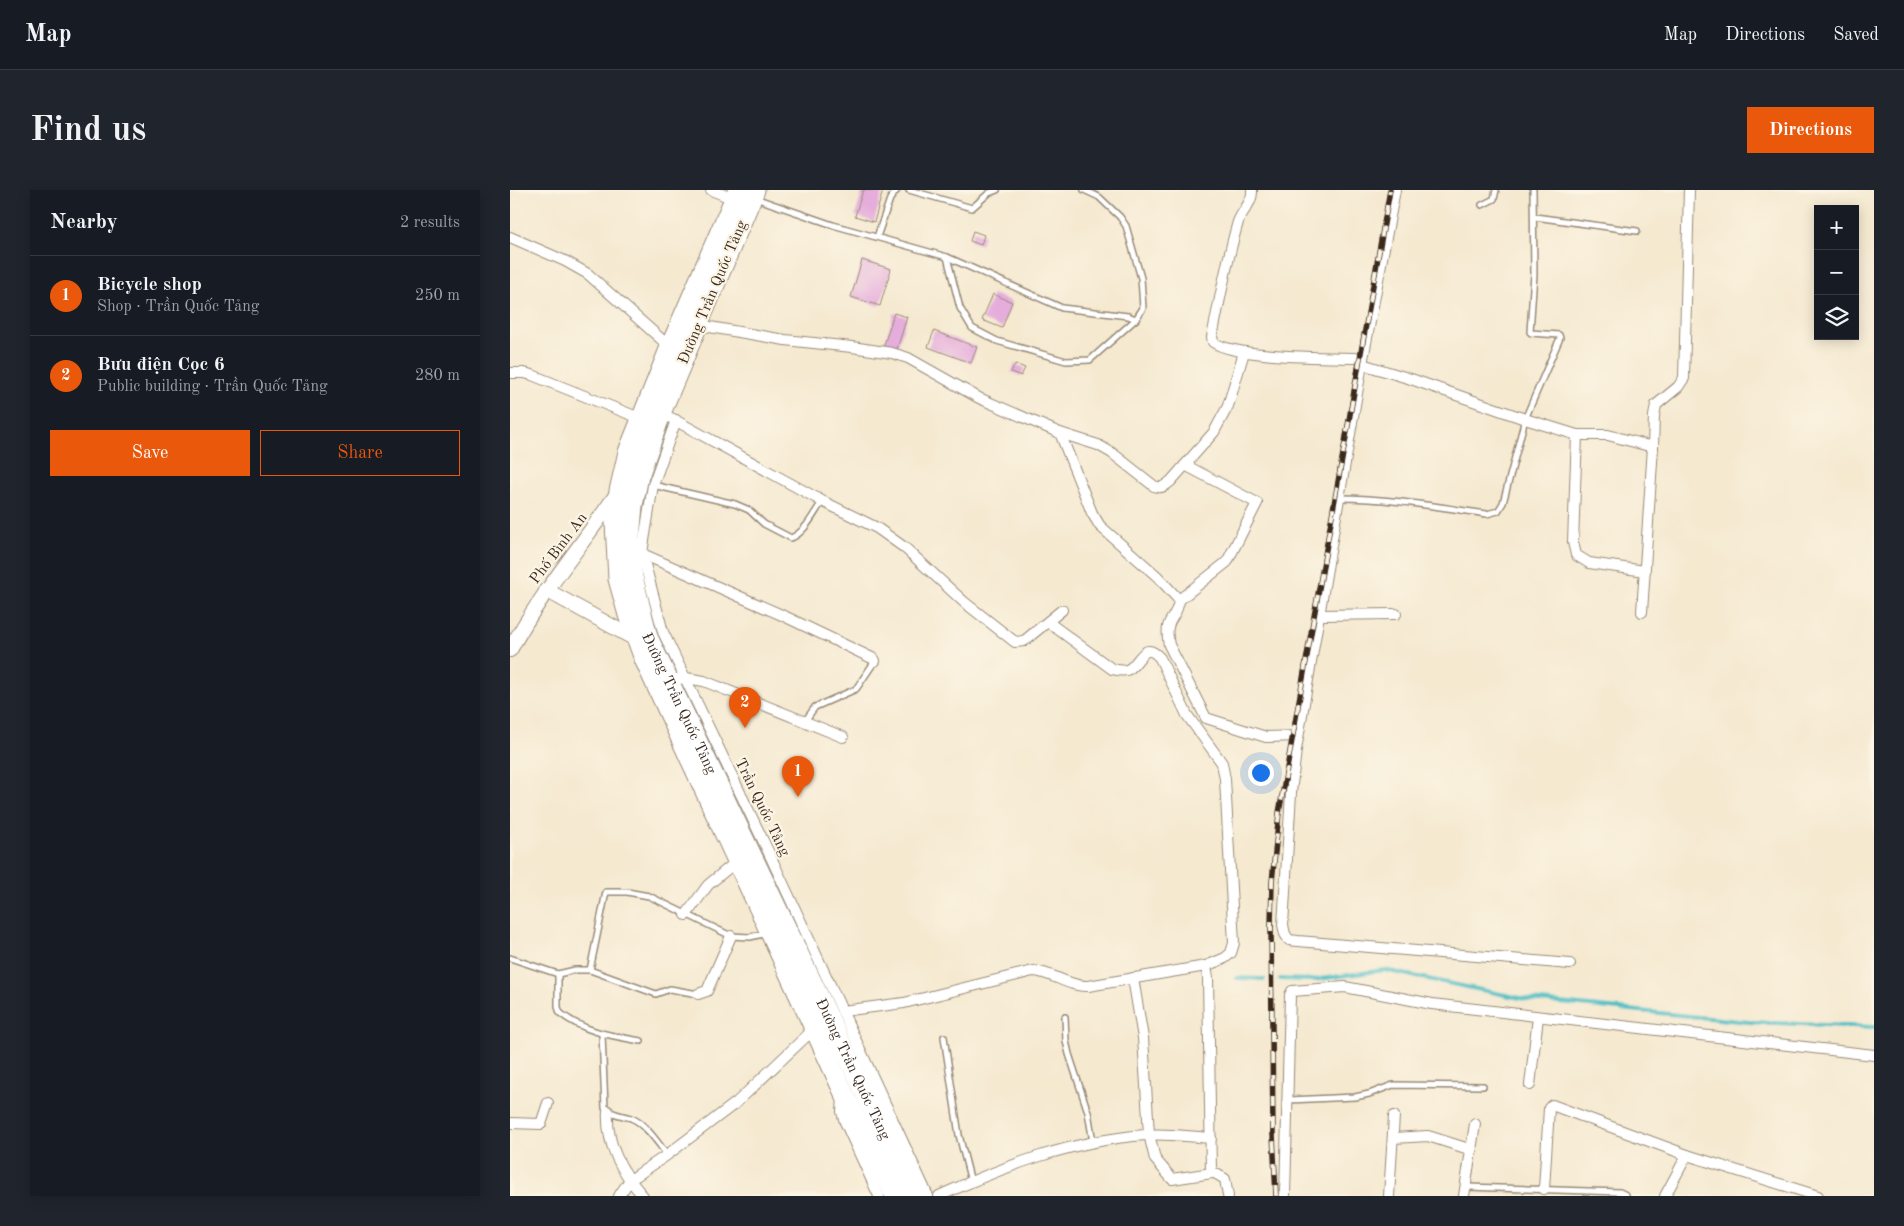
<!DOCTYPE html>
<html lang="en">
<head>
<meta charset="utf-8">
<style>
  :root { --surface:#171b24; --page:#20242c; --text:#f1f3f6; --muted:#9ea1a6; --line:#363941; --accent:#ea580c }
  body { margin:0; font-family:"Old Standard TT",serif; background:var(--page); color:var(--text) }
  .controls { position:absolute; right:15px; top:15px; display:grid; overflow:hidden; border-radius:0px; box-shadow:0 2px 12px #0003 }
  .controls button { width:45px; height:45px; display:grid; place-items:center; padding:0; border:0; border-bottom:1px solid var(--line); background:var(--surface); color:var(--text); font:25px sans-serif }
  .you { position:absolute; left:750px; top:582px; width:18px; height:18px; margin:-12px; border:4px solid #fff; border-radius:50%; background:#1a73e8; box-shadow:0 0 0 8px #1a73e833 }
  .badge { display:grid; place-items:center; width:32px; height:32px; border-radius:50%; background:var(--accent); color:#fff; font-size:16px; font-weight:700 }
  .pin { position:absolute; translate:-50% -41px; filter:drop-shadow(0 1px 2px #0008) }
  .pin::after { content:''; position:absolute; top:26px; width:18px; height:15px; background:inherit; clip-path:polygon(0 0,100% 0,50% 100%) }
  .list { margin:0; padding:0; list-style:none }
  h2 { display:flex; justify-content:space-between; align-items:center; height:65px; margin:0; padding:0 20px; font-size:21px }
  h2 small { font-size:16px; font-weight:400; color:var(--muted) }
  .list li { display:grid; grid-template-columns:32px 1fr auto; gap:15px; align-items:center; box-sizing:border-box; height:80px; padding:0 20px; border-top:1px solid var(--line) }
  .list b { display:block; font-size:19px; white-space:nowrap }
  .list p { margin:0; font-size:16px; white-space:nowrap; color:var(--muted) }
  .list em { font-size:16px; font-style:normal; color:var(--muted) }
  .actions { display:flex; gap:10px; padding:15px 20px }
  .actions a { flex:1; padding:11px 0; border:1px solid var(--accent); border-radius:0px; text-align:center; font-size:18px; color:var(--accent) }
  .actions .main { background:var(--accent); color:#fff }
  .icon { flex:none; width:28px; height:28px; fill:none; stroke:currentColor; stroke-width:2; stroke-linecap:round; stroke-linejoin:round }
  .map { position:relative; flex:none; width:1364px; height:1006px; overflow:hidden; border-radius:0px }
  header { display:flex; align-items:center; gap:30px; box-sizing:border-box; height:70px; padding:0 25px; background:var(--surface); border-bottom:1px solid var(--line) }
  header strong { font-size:24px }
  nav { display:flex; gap:28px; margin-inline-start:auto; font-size:18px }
  .intro { display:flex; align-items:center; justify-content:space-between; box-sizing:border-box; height:120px; padding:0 30px }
  h1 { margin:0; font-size:35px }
  .button { padding:12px 22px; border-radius:0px; background:var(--accent); color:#fff; font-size:18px; font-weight:700 }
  main { display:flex; gap:30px; padding:0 30px }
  aside { flex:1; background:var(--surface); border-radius:0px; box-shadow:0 2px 12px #0003 }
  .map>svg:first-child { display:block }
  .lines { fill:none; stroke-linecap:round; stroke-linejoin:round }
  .stream { stroke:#4fbec5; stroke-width:4 }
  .building { fill:#e5addb }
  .lane-casing { stroke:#988a77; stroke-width:8 }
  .street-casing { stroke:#988a77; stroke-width:12 }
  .secondary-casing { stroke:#988a77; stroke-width:16 }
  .highway-casing { stroke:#988a77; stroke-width:21 }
  .lane { stroke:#fff; stroke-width:5 }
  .street { stroke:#fff; stroke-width:10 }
  .secondary { stroke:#fff; stroke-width:14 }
  .highway { stroke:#fff; stroke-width:19 }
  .rail-casing { stroke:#3b2a1e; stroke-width:5.5 }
  .rail { stroke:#fcf5e5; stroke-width:4; stroke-dasharray:11; stroke-linecap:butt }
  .labels { text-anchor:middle; stroke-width:4.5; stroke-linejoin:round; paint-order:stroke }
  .street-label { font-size:15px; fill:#3b2a1e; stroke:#fcf5e5 }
</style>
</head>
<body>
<header>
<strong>Map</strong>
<nav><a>Map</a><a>Directions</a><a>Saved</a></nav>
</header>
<div class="intro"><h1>Find us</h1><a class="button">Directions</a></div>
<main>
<aside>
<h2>Nearby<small>2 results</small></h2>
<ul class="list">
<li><span class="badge">1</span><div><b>Bicycle shop</b><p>Shop · Trần Quốc Tảng</p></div><em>250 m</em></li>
<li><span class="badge">2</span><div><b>Bưu điện Cọc 6</b><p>Public building · Trần Quốc Tảng</p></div><em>280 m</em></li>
</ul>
<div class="actions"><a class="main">Save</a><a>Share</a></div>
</aside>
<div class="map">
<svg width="1364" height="1006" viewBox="0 0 1364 1006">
  <rect width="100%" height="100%" fill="#fcf5e5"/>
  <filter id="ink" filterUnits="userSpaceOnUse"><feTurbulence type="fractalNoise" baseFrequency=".02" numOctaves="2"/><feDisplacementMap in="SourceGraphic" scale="10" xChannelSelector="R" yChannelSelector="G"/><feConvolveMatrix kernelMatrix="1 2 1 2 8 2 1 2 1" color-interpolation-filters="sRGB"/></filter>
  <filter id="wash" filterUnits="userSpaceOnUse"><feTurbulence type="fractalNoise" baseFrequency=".0096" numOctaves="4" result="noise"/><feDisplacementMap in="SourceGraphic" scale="20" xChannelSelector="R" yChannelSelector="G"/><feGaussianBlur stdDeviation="1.12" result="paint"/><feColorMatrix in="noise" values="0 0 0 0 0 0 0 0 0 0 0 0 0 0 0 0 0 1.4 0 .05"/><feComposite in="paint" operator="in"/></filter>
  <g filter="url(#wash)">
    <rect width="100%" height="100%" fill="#f5e9d0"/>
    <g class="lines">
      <g class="stream">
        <polyline points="727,788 754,789"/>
        <polyline points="770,789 803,790 874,780 1020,810 1239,832 1364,837"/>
      </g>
    </g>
    <g id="blocks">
      <g class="building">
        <polygon points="353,0 373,0 364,32 345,26"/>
        <polygon points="463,41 474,45 471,55 460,51"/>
        <polygon points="352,70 381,79 370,116 341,107"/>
        <polygon points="483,104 502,112 492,138 472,130"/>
        <polygon points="384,123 397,127 386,162 373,158"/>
        <polygon points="424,141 467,157 461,173 418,157"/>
        <polygon points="505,174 515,178 511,186 501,182"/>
      </g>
    </g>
  </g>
  <g filter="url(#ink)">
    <use href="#blocks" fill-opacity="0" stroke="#988a77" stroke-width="1"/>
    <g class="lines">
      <defs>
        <g id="lane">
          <polyline points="399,0 462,18 479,3 487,0"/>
          <polyline points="245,8 323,35 437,67 552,118 618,126 626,129"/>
          <polyline points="972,15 984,9 986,0"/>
          <polyline points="1025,27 1127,41"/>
          <polyline points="367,47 380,9 387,0"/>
          <polyline points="437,67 450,118 462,138 487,151 556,171 580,170 626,129 633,118 631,88 616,36 610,27 589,7 574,0"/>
          <path d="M 143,295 L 225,314 L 239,320 L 254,334 L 281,348 C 295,343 304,323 312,312"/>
          <path d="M 829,308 C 879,308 928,317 977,324 L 988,321 L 993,313 L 1015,229 L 1050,148 L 1049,145 L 1021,143 L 1020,142 L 1024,84 L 1023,0"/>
          <polyline points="295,531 305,517 346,499 365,471"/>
          <polyline points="0,768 48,784 65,780 80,780 146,804 160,799 188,804"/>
          <polyline points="80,780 96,702 117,702 139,706 221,746 240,747 257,743"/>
          <path d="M 48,784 L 48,817 L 50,823 C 74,842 102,846 131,851"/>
          <polyline points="555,827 556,851 559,864 578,922 583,952"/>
          <path d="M 92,844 L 95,918 C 102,925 112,925 121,928 C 134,932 149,954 157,965"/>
          <polyline points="434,847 449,945 461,992"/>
          <polyline points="779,910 845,907 859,904 883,895 973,896"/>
          <polyline points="957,997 1110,1002 1116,1005"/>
        </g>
        <g id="street">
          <polyline points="201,0 224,9"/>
          <path d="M 742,0 C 743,13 732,20 728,32 C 717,69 710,109 702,147 L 703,152 C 725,168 819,167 850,168 L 852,174 L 901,189 L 1015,229 L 1067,245 L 1098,245 L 1143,257"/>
          <polyline points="885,0 852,174 786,560 781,603 773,735 775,744 779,750 788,751 1060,774"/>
          <polyline points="0,47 55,71 78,84 160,157"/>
          <path d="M 188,135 L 275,150 L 342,157 L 382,163 L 398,168 L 469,208 L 550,243 L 588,255 L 602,263 L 644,296 C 652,299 655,296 661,291 L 704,242 L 718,216 L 734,162"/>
          <polyline points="0,183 14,183 22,185 132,229"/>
          <polyline points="161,228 312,311 367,338 395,358 454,412 505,452 514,451 552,420"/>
          <polyline points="166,230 143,295 132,363 153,442 259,663 418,1006"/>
          <path d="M 550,243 L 582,323 L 590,336 L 648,387 L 669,410 C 667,431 653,426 659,455 L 696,528 L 756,547 L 788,546"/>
          <polyline points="1067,245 1063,352 1066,365 1079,373 1135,381"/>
          <polyline points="128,362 274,426 364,469 365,471"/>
          <polyline points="669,410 717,372 747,313 675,275"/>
          <polyline points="1132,422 1143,257 1144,226 1146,215 1168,197 1174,188 1179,0"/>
          <polyline points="809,425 886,424"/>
          <polyline points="158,490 176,488 194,491 333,547"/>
          <polyline points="176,725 198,695 227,671"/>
          <polyline points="696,776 698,788 701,981 715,989 718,1006"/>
          <polyline points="623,788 633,848 639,944 645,969 662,989 702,983"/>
          <polyline points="188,804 197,801 221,746"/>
          <path d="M 332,821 L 394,813 L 523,781 C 542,782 559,797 578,796 L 696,776 L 715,768 L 721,763 L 724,753 L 715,589 L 712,573 L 677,525 L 650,468 C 634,450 631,471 619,479 C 614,482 608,480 602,479 L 538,432"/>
          <polyline points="1020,895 1028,827"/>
          <polyline points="333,907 332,922 335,932 369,1006"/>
          <path d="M 98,921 C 96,955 111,981 133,1006"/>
          <polyline points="0,933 31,934 38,913"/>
          <polyline points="883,948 918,946 962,960"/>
          <polyline points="1034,999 1039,918 1042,915 1177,965 1308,1006"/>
          <polyline points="109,1006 119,991 126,986 157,965 227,912 305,838"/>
          <path d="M 429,1006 C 495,976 563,950 636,945 C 657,943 679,947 701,948"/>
          <polyline points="775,1006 780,805 782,801 835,797 922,814 1364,865"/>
          <polyline points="879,1006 884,926"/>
          <polyline points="954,1006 965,934"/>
          <polyline points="1155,1006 1177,965"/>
        </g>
        <g id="secondary">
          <polyline points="36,400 127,450"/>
          <path d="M 0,460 C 30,404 72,355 108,302"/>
        </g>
        <g id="highway">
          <polyline points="228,0 160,157 118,262 109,301 105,333 108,389 118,425 134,469 333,901 385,1006"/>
          <path id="s1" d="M 245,0 L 155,213 L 129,286 L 123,316 L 119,358 L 123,387 L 138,447 L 404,1006"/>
        </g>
      </defs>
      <use href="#lane" class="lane-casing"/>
      <use href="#street" class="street-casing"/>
      <use href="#secondary" class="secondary-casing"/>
      <use href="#highway" class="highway-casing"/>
      <use href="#lane" class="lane"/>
      <use href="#street" class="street"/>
      <use href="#secondary" class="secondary"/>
      <use href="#highway" class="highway"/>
      <defs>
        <polyline id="rail" points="766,1006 763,944 761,736 762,692 769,623 880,0"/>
      </defs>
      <use href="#rail" class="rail-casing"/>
      <use href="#rail" class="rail"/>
    </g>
  </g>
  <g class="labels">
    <g class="street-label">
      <text transform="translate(202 102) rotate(-67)" y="5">Đường Trần Quốc Tảng</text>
      <text transform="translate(48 358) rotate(-53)" y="5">Phố Bình An</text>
      <text dy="5" stroke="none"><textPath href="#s1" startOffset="546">Đường Trần Quốc Tảng</textPath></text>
      <text transform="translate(253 617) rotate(64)" y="5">Trần Quốc Tảng</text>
      <text dy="5" stroke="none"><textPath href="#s1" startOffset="951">Đường Trần Quốc Tảng</textPath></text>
    </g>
  </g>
</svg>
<div class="controls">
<button>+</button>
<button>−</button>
<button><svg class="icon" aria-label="layers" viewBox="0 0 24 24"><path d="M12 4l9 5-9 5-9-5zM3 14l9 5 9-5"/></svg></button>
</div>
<div class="you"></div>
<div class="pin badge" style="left:288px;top:607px">1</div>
<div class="pin badge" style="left:235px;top:538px">2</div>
</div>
</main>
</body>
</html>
